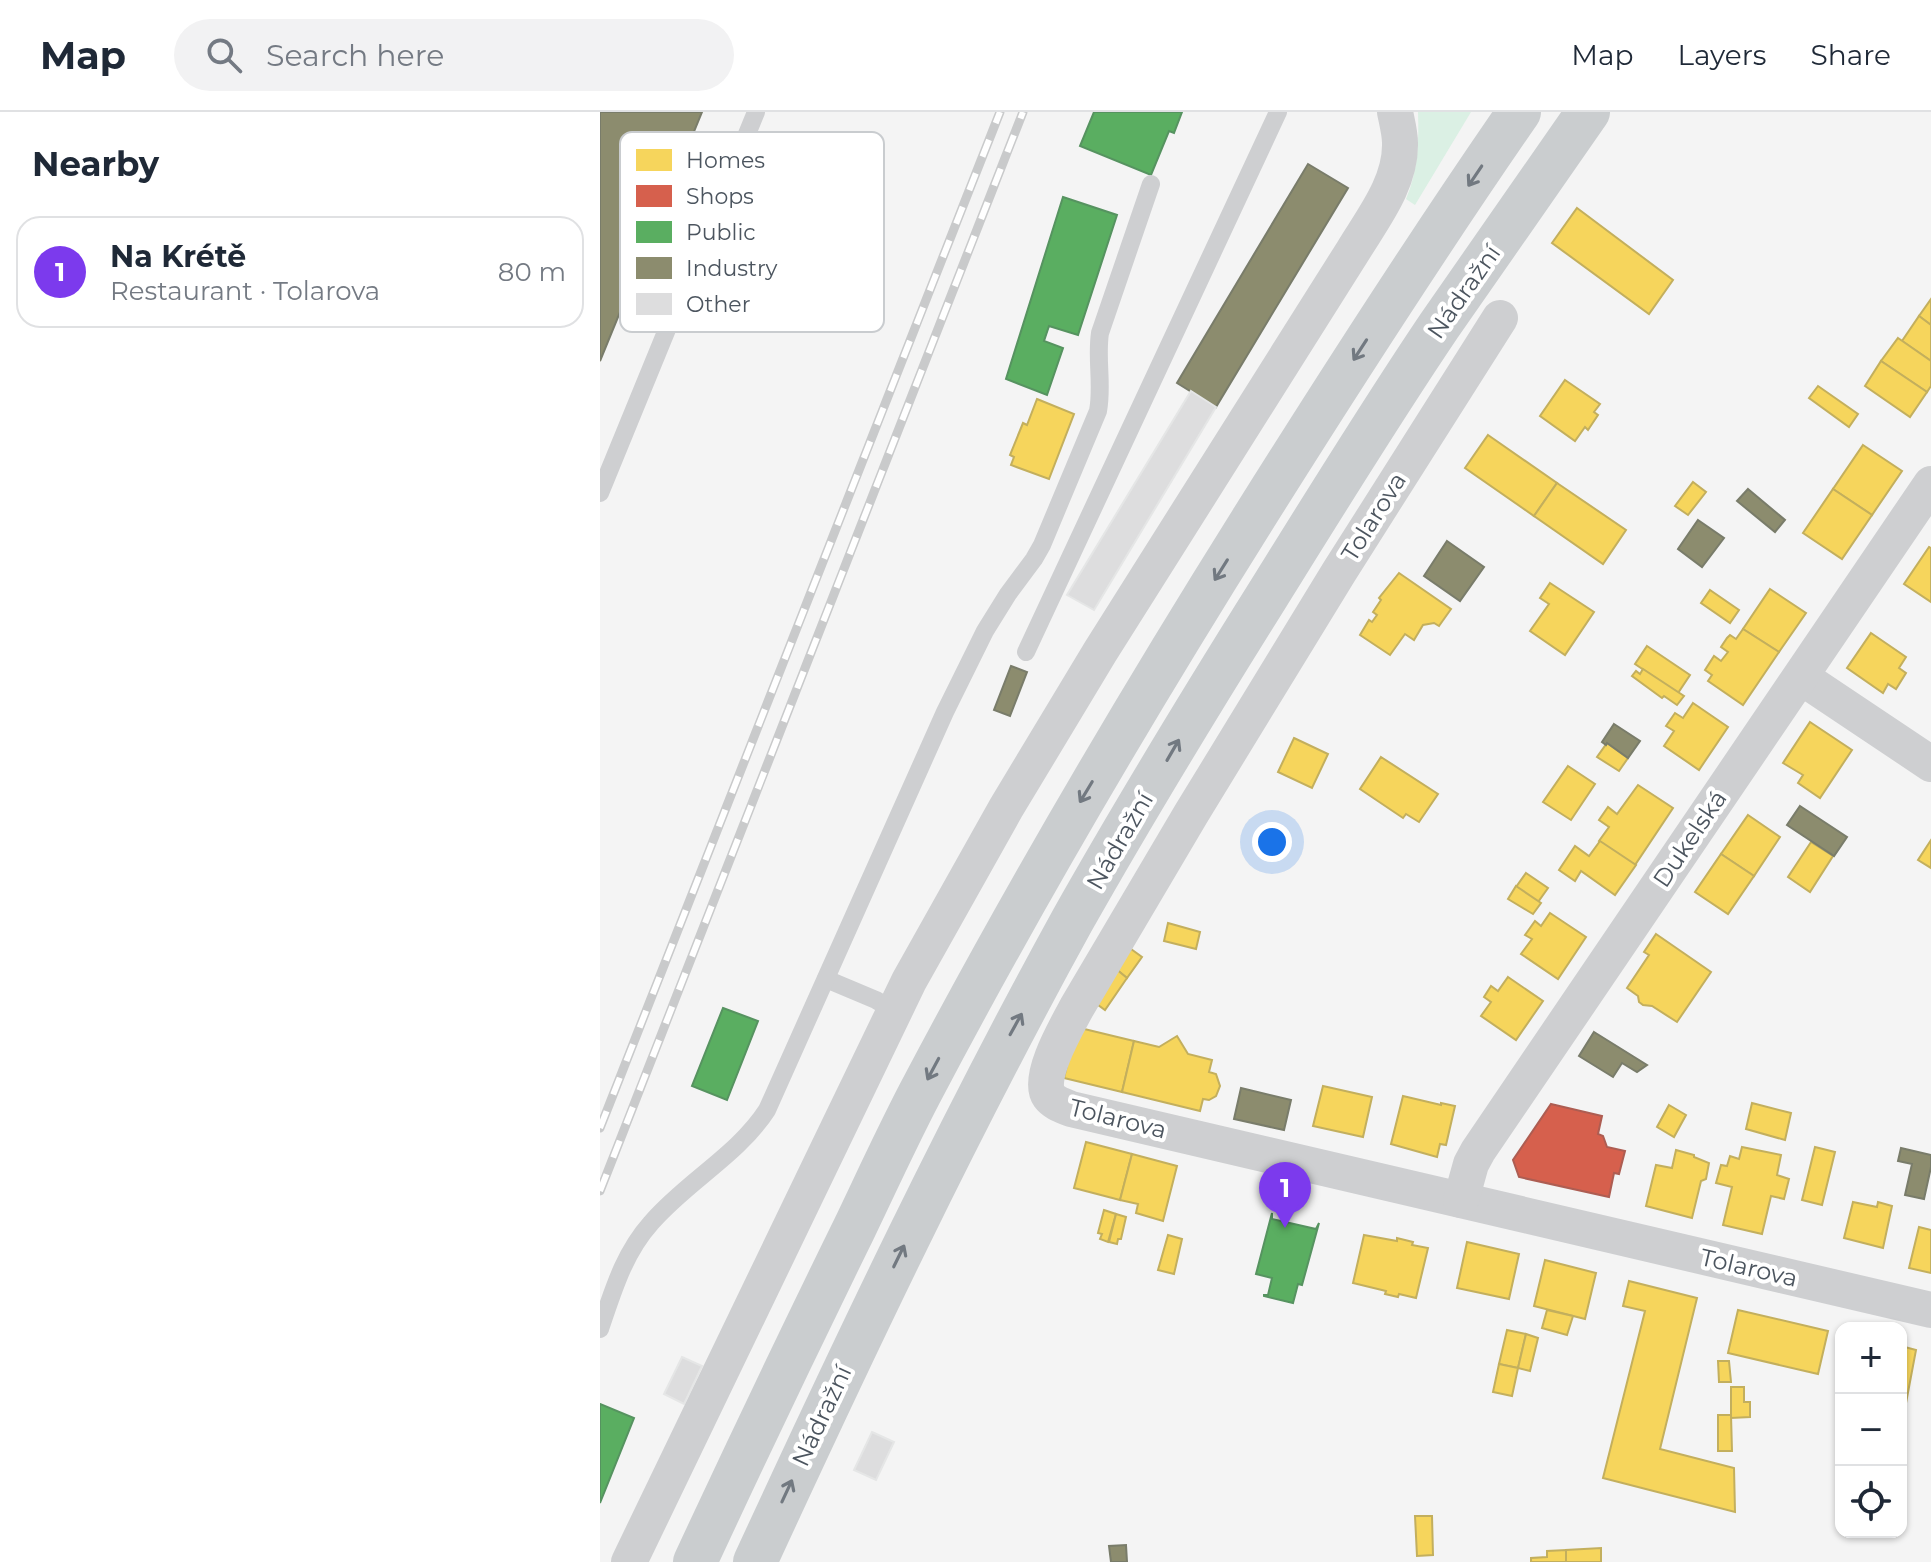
<!DOCTYPE html>
<html lang="en">
<head>
<meta charset="utf-8">
<style>
  :root { --surface:#fff; --page:#f2f2f3; --text:#1f2937; --muted:#747a83; --line:#e0e1e3; --accent:#7c3aed }
  body { margin:0; font-family:Montserrat,sans-serif; background:var(--page); color:var(--text) }
  .controls { position:absolute; right:24px; bottom:24px; display:grid; overflow:hidden; border-radius:16px; box-shadow:0 2px 6px #0004 }
  .controls button { width:72px; height:72px; display:grid; place-items:center; padding:0; border:0; border-bottom:2px solid var(--line); background:var(--surface); color:var(--text); font:40px sans-serif }
  .you { position:absolute; left:672px; top:730px; width:28px; height:28px; margin:-20px; border:6px solid #fff; border-radius:50%; background:#1a73e8; box-shadow:0 0 0 12px #1a73e833 }
  .badge { display:grid; place-items:center; width:52px; height:52px; border-radius:50%; background:var(--accent); color:#fff; font-size:26px; font-weight:700 }
  .pin { position:absolute; translate:-50% -66px; filter:drop-shadow(0 2px 4px #0008) }
  .pin::after { content:''; position:absolute; top:42px; width:28px; height:24px; background:inherit; clip-path:polygon(0 0,100% 0,50% 100%) }
  .list { margin:0; padding:0; list-style:none }
  h2 { display:flex; justify-content:space-between; align-items:center; height:104px; margin:0; padding:0 32px; font-size:34px }
  h2 small { font-size:26px; font-weight:400; color:var(--muted) }
  .list li { display:grid; grid-template-columns:52px 1fr auto; gap:24px; align-items:center; box-sizing:border-box; height:112px; margin:0 16px 16px; padding:0 16px; border:2px solid var(--line); border-radius:24px }
  .list b { display:block; font-size:30px; white-space:nowrap }
  .list p { margin:0; font-size:26px; white-space:nowrap; color:var(--muted) }
  .list em { font-size:26px; font-style:normal; color:var(--muted) }
  .icon { flex:none; width:44px; height:44px; fill:none; stroke:currentColor; stroke-width:2; stroke-linecap:round; stroke-linejoin:round }
  .map { position:relative; flex:none; width:1331px; height:1450px; overflow:hidden }
  header { display:flex; align-items:center; gap:48px; box-sizing:border-box; height:112px; padding:0 40px; background:var(--surface); border-bottom:2px solid var(--line) }
  header strong { font-size:38px }
  nav { display:flex; gap:44px; margin-inline-start:auto; font-size:28px }
  .search { width:560px; height:72px; background:var(--page); display:flex; align-items:center; gap:20px; box-sizing:border-box; padding:0 28px; border-radius:44px; color:var(--muted); font-size:30px }
  main { display:flex }
  aside { flex:1; background:var(--surface) }
  .map>svg:first-child { display:block }
  .green { fill:#dbf0e4 }
  .homes { fill:#f6d55c; stroke:#c3af5d; stroke-width:2 }
  .shops { fill:#d6604d; stroke:#ad5d52; stroke-width:2 }
  .public { fill:#5aae61; stroke:#569360; stroke-width:2 }
  .industry { fill:#8c8c6e; stroke:#797c6a; stroke-width:2 }
  .building { fill:#ddddde; stroke:#e5e6e6; stroke-width:2 }
  .lines { fill:none; stroke-linecap:round; stroke-linejoin:round }
  .lane { stroke:#cecfd1; stroke-width:18 }
  .street { stroke:#cecfd1; stroke-width:36 }
  .primary { stroke:#cacdcf; stroke-width:44 }
  .rail-casing { stroke:#c9cacb; stroke-width:9 }
  .rail { stroke:#fff; stroke-width:6; stroke-dasharray:18; stroke-linecap:butt }
  .oneway { stroke:#727981 }
  .labels { text-anchor:middle; stroke-width:8; stroke-linejoin:round; paint-order:stroke }
  .street-label { font-size:24px; fill:#4c555f; stroke:#fff }
  .key { fill:#fff; stroke:#c9cccf; stroke-width:2 }
  .key-label { font-size:22px; fill:#4c555f }
</style>
</head>
<body>
<header>
<strong>Map</strong>
<div class="search"><svg class="icon" aria-label="search" viewBox="0 0 24 24"><circle cx="10" cy="10" r="6"/><path d="M15 15l6 6"/></svg>Search here</div>
<nav><a>Map</a><a>Layers</a><a>Share</a></nav>
</header>
<main>
<aside>
<h2>Nearby<small></small></h2>
<ul class="list">
<li><span class="badge">1</span><div><b>Na Krétě</b><p>Restaurant · Tolarova</p></div><em>80 m</em></li>
</ul>
</aside>
<div class="map">
<svg width="1331" height="1450" viewBox="0 0 1331 1450">
  <rect width="100%" height="100%" fill="#f4f4f4"/>
  <path class="green" d="M 818,0 L 871,0 L 815,93 L 806,87 C 818,59 819,30 818,0 Z"/>
  <g class="homes">
    <polygon points="977,96 1073,168 1049,202 952,131"/>
    <polygon points="1331,187 1331,213 1319,204"/>
    <polygon points="1319,204 1331,213 1331,249 1302,229"/>
    <polygon points="1298,226 1331,249 1331,274 1327,280 1281,249"/>
    <polygon points="1281,249 1327,280 1310,305 1265,274"/>
    <polygon points="965,268 1000,292 994,300 998,303 988,318 985,315 975,329 940,304"/>
    <polygon points="1218,274 1258,302 1249,315 1209,286"/>
    <polygon points="437,287 474,302 449,367 411,353 414,345 410,343 423,311 427,313"/>
    <polygon points="888,323 957,371 934,404 865,356"/>
    <polygon points="1263,333 1302,359 1272,403 1233,377"/>
    <polygon points="1093,370 1106,380 1088,403 1075,394"/>
    <polygon points="957,371 1026,418 1003,452 934,404"/>
    <polygon points="1233,377 1272,403 1242,447 1203,421"/>
    <polygon points="1329,435 1331,436 1331,490 1304,472"/>
    <polygon points="799,461 851,497 839,514 834,511 823,513 814,528 805,522 790,543 760,523 769,508 772,510 777,503 773,500 781,488 779,486"/>
    <polygon points="950,471 994,500 965,543 930,519 949,492 940,486"/>
    <polygon points="1170,477 1206,501 1179,540 1143,517"/>
    <polygon points="1110,478 1139,498 1130,511 1101,491"/>
    <polygon points="1143,517 1179,540 1143,593 1108,569 1112,563 1105,558 1114,544 1121,549 1128,540 1121,535 1127,526 1130,523 1136,527"/>
    <polygon points="1271,521 1306,545 1299,556 1306,561 1296,577 1288,572 1283,581 1247,556"/>
    <polygon points="1047,534 1090,563 1078,581 1035,552"/>
    <polygon points="1043,557 1084,584 1077,593 1064,584 1062,586 1032,564 1036,559 1040,562"/>
    <polygon points="1093,591 1128,615 1099,658 1064,634 1074,619 1066,614 1075,601 1083,606"/>
    <polygon points="1210,610 1252,638 1220,686 1198,671 1203,663 1183,651"/>
    <polygon points="694,626 728,642 712,676 678,660"/>
    <polygon points="1007,631 1028,646 1019,659 997,645"/>
    <polygon points="781,645 838,682 819,710 806,702 803,706 760,677"/>
    <polygon points="968,654 995,672 971,708 943,690"/>
    <polygon points="1038,673 1073,696 1035,753 999,729 1009,715 999,708 1008,695 1017,702"/>
    <polygon points="1148,703 1180,725 1154,764 1121,742"/>
    <polygon points="1331,728 1331,756 1318,748"/>
    <polygon points="1000,729 1036,753 1015,783 981,759 975,769 959,758 975,734 989,744"/>
    <polygon points="1211,730 1233,744 1210,780 1188,765"/>
    <polygon points="1121,742 1154,764 1128,802 1095,780"/>
    <polygon points="926,761 948,776 938,790 916,775"/>
    <polygon points="916,774 941,791 933,802 908,787"/>
    <polygon points="950,801 986,825 958,867 921,842 932,827 925,823 935,809 941,814"/>
    <polygon points="568,811 600,820 596,837 564,829"/>
    <polygon points="1056,822 1111,860 1077,910 1052,894 1043,893 1039,890 1038,884 1027,876 1049,843 1044,840"/>
    <polygon points="531,837 542,845 527,866 516,857"/>
    <polygon points="516,857 527,866 505,898 494,890"/>
    <polygon points="908,865 943,889 916,928 881,904 891,890 884,885 891,874 898,879"/>
    <polygon points="476,915 534,929 522,980 464,966"/>
    <polygon points="577,924 588,942 612,948 609,960 616,962 620,974 616,984 609,988 603,987 600,999 522,980 534,929 559,935"/>
    <polygon points="723,974 772,985 763,1025 713,1014"/>
    <polygon points="803,984 841,993 841,991 855,994 846,1033 840,1032 837,1045 791,1032"/>
    <polygon points="1152,991 1191,1001 1185,1028 1146,1017"/>
    <polygon points="1069,993 1086,1003 1074,1025 1057,1015"/>
    <polygon points="486,1030 532,1042 520,1088 474,1076"/>
    <polygon points="1142,1035 1181,1043 1177,1063 1189,1067 1184,1087 1171,1084 1162,1122 1123,1113 1132,1075 1116,1071 1121,1053 1127,1054 1130,1044 1139,1047"/>
    <polygon points="1215,1035 1235,1040 1222,1093 1202,1088"/>
    <polygon points="1076,1038 1094,1043 1094,1045 1109,1051 1106,1067 1101,1069 1092,1106 1046,1094 1056,1053 1072,1056"/>
    <polygon points="532,1042 577,1054 563,1109 536,1101 538,1092 520,1088"/>
    <polygon points="1253,1090 1277,1095 1278,1090 1292,1094 1283,1136 1244,1126"/>
    <polygon points="504,1098 516,1102 508,1130 500,1127 502,1122 498,1121"/>
    <polygon points="516,1102 526,1105 521,1127 518,1127 517,1132 509,1130"/>
    <polygon points="1319,1115 1331,1118 1331,1161 1309,1156"/>
    <polygon points="568,1123 582,1127 574,1162 558,1158"/>
    <polygon points="764,1123 797,1129 797,1126 813,1130 812,1133 828,1136 816,1186 799,1182 798,1185 785,1182 786,1179 753,1171"/>
    <polygon points="867,1130 919,1142 909,1187 857,1176"/>
    <polygon points="945,1148 996,1161 985,1207 934,1194"/>
    <polygon points="1029,1169 1097,1186 1060,1337 1134,1356 1135,1400 1003,1366 1045,1199 1023,1194"/>
    <polygon points="947,1198 973,1204 967,1223 942,1216"/>
    <polygon points="1138,1198 1228,1219 1218,1262 1128,1241"/>
    <polygon points="907,1218 926,1222 918,1256 899,1252"/>
    <polygon points="926,1222 938,1226 930,1259 918,1256"/>
    <polygon points="1301,1234 1316,1238 1303,1307 1301,1307"/>
    <polygon points="1118,1249 1129,1249 1131,1270 1119,1270"/>
    <polygon points="899,1252 918,1256 912,1284 893,1280"/>
    <polygon points="1131,1275 1144,1275 1144,1290 1150,1290 1150,1305 1131,1306"/>
    <polygon points="1118,1303 1131,1303 1132,1339 1118,1339"/>
    <polygon points="815,1404 832,1404 833,1443 817,1444"/>
    <polygon points="1001,1436 1001,1450 966,1450 966,1438"/>
    <polygon points="966,1438 966,1450 931,1450 931,1446 947,1445 947,1439"/>
  </g>
  <polygon class="shops" points="951,992 1002,1004 998,1022 1003,1024 1007,1035 1025,1039 1019,1062 1014,1061 1009,1085 919,1065 913,1048"/>
  <g class="public">
    <polygon points="494,0 582,0 574,21 569,19 551,63 480,34"/>
    <polygon points="463,85 517,103 478,223 449,214 444,229 463,236 447,283 406,267"/>
    <polygon points="123,896 158,909 127,988 92,974"/>
    <polygon points="672,1101 672,1107 716,1117 719,1111 702,1173 698,1172 693,1191 664,1184 664,1183 668,1183 672,1166 656,1162"/>
    <polygon points="0,1292 34,1306 0,1391"/>
  </g>
  <g class="industry">
    <polygon points="0,0 102,0 0,249"/>
    <polygon points="708,52 748,76 616,295 577,271"/>
    <polygon points="1148,377 1185,408 1175,420 1137,389"/>
    <polygon points="1098,408 1124,426 1102,455 1078,437"/>
    <polygon points="847,429 884,455 860,489 824,464"/>
    <polygon points="411,554 427,560 410,604 394,598"/>
    <polygon points="1014,612 1040,629 1028,646 1007,631 1006,633 1002,630"/>
    <polygon points="1200,694 1247,725 1234,744 1187,713"/>
    <polygon points="994,920 1047,953 1037,960 1022,951 1013,965 979,944"/>
    <polygon points="641,976 691,988 684,1018 634,1007"/>
    <polygon points="1301,1036 1331,1043 1331,1055 1324,1087 1305,1083 1312,1052 1298,1049"/>
    <polygon points="526,1433 527,1450 511,1450 509,1434"/>
  </g>
  <g class="building">
    <polygon points="591,279 616,295 494,498 467,483"/>
    <polygon points="82,1245 102,1254 84,1292 64,1282"/>
    <polygon points="272,1320 294,1330 276,1368 254,1358"/>
  </g>
  <g class="lines">
    <g class="lane">
      <polyline points="0,381 156,0"/>
      <polyline points="426,540 678,0"/>
      <polyline points="226,867 276,888 294,899"/>
      <path d="M 0,1217 C 13,1179 24,1141 51,1111 C 86,1070 138,1043 167,998 L 345,600 L 385,519 L 408,482 L 434,447 L 442,433 L 498,299 C 503,273 496,247 500,221 L 551,72"/>
    </g>
    <g class="street">
      <path d="M 900,206 L 739,460 L 591,702 L 477,895 C 468,912 436,966 449,984 C 454,991 464,994 471,997 L 1331,1198"/>
      <polyline points="1201,565 1331,652"/>
      <polyline points="861,1088 871,1052 878,1039 1331,372"/>
      <path d="M 29,1450 L 309,869 L 406,696 L 500,540 L 753,139 C 773,106 801,71 800,31 C 800,21 797,10 795,0"/>
    </g>
    <g class="primary">
      <path d="M 95,1450 C 147,1338 200,1227 254,1117 C 276,1071 297,1025 320,981 C 423,785 535,595 653,407 C 739,270 827,133 919,0"/>
      <path d="M 155,1450 C 255,1233 357,1018 472,809 C 534,699 600,591 667,484 C 723,394 779,303 839,214 C 888,143 938,72 988,0"/>
    </g>
    <defs>
      <g id="rail">
        <polyline points="0,1016 400,0"/>
        <polyline points="0,1079 423,0"/>
      </g>
    </defs>
    <use href="#rail" class="rail-casing"/>
    <use href="#rail" class="rail"/>
  </g>
  <defs><path id="oneway-shaft" d="M-6 0H5M1.5-3L5.5 0L1.5 3" fill="none" stroke-width="1.6" stroke-linecap="round" stroke-linejoin="round" transform="scale(2)"/></defs>
  <g class="oneway">
    <use href="#oneway-shaft" transform="translate(875 64) rotate(124)"/>
    <use href="#oneway-shaft" transform="translate(760 238) rotate(123)"/>
    <use href="#oneway-shaft" transform="translate(621 458) rotate(122)"/>
    <use href="#oneway-shaft" transform="translate(573 638) rotate(-60)"/>
    <use href="#oneway-shaft" transform="translate(486 680) rotate(121)"/>
    <use href="#oneway-shaft" transform="translate(416 912) rotate(-61)"/>
    <use href="#oneway-shaft" transform="translate(333 957) rotate(118)"/>
    <use href="#oneway-shaft" transform="translate(299 1144) rotate(-64)"/>
    <use href="#oneway-shaft" transform="translate(187 1379) rotate(-65)"/>
  </g>
  <g class="labels">
    <g class="street-label">
      <text transform="translate(864 180) rotate(-55)" y="8">Nádražní</text>
      <text transform="translate(774 405) rotate(-58)" y="8">Tolarova</text>
      <text transform="translate(1090 727) rotate(-56)" y="8">Dukelská</text>
      <text transform="translate(520 729) rotate(-60)" y="8">Nádražní</text>
      <text transform="translate(518 1007) rotate(14)" y="8">Tolarova</text>
      <text transform="translate(1149 1156) rotate(13)" y="8">Tolarova</text>
      <text transform="translate(222 1304) rotate(-65)" y="8">Nádražní</text>
    </g>
  </g>
  <rect x="20" y="20" width="264" height="200" rx="12" class="key"/>
  <rect x="36" y="37" width="36" height="22" fill="#f6d55c"/>
  <rect x="36" y="73" width="36" height="22" fill="#d6604d"/>
  <rect x="36" y="109" width="36" height="22" fill="#5aae61"/>
  <rect x="36" y="145" width="36" height="22" fill="#8c8c6e"/>
  <rect x="36" y="181" width="36" height="22" fill="#ddddde"/>
  <g class="key-label">
    <text x="86" y="56">Homes</text>
    <text x="86" y="92">Shops</text>
    <text x="86" y="128">Public</text>
    <text x="86" y="164">Industry</text>
    <text x="86" y="200">Other</text>
  </g>
</svg>
<div class="controls">
<button>+</button>
<button>−</button>
<button><svg class="icon" aria-label="locate" viewBox="0 0 24 24"><circle cx="12" cy="12" r="6"/><path d="M12 2v4M12 18v4M2 12h4M18 12h4"/></svg></button>
</div>
<div class="you"></div>
<div class="pin badge" style="left:685px;top:1116px">1</div>
</div>
</main>
</body>
</html>
